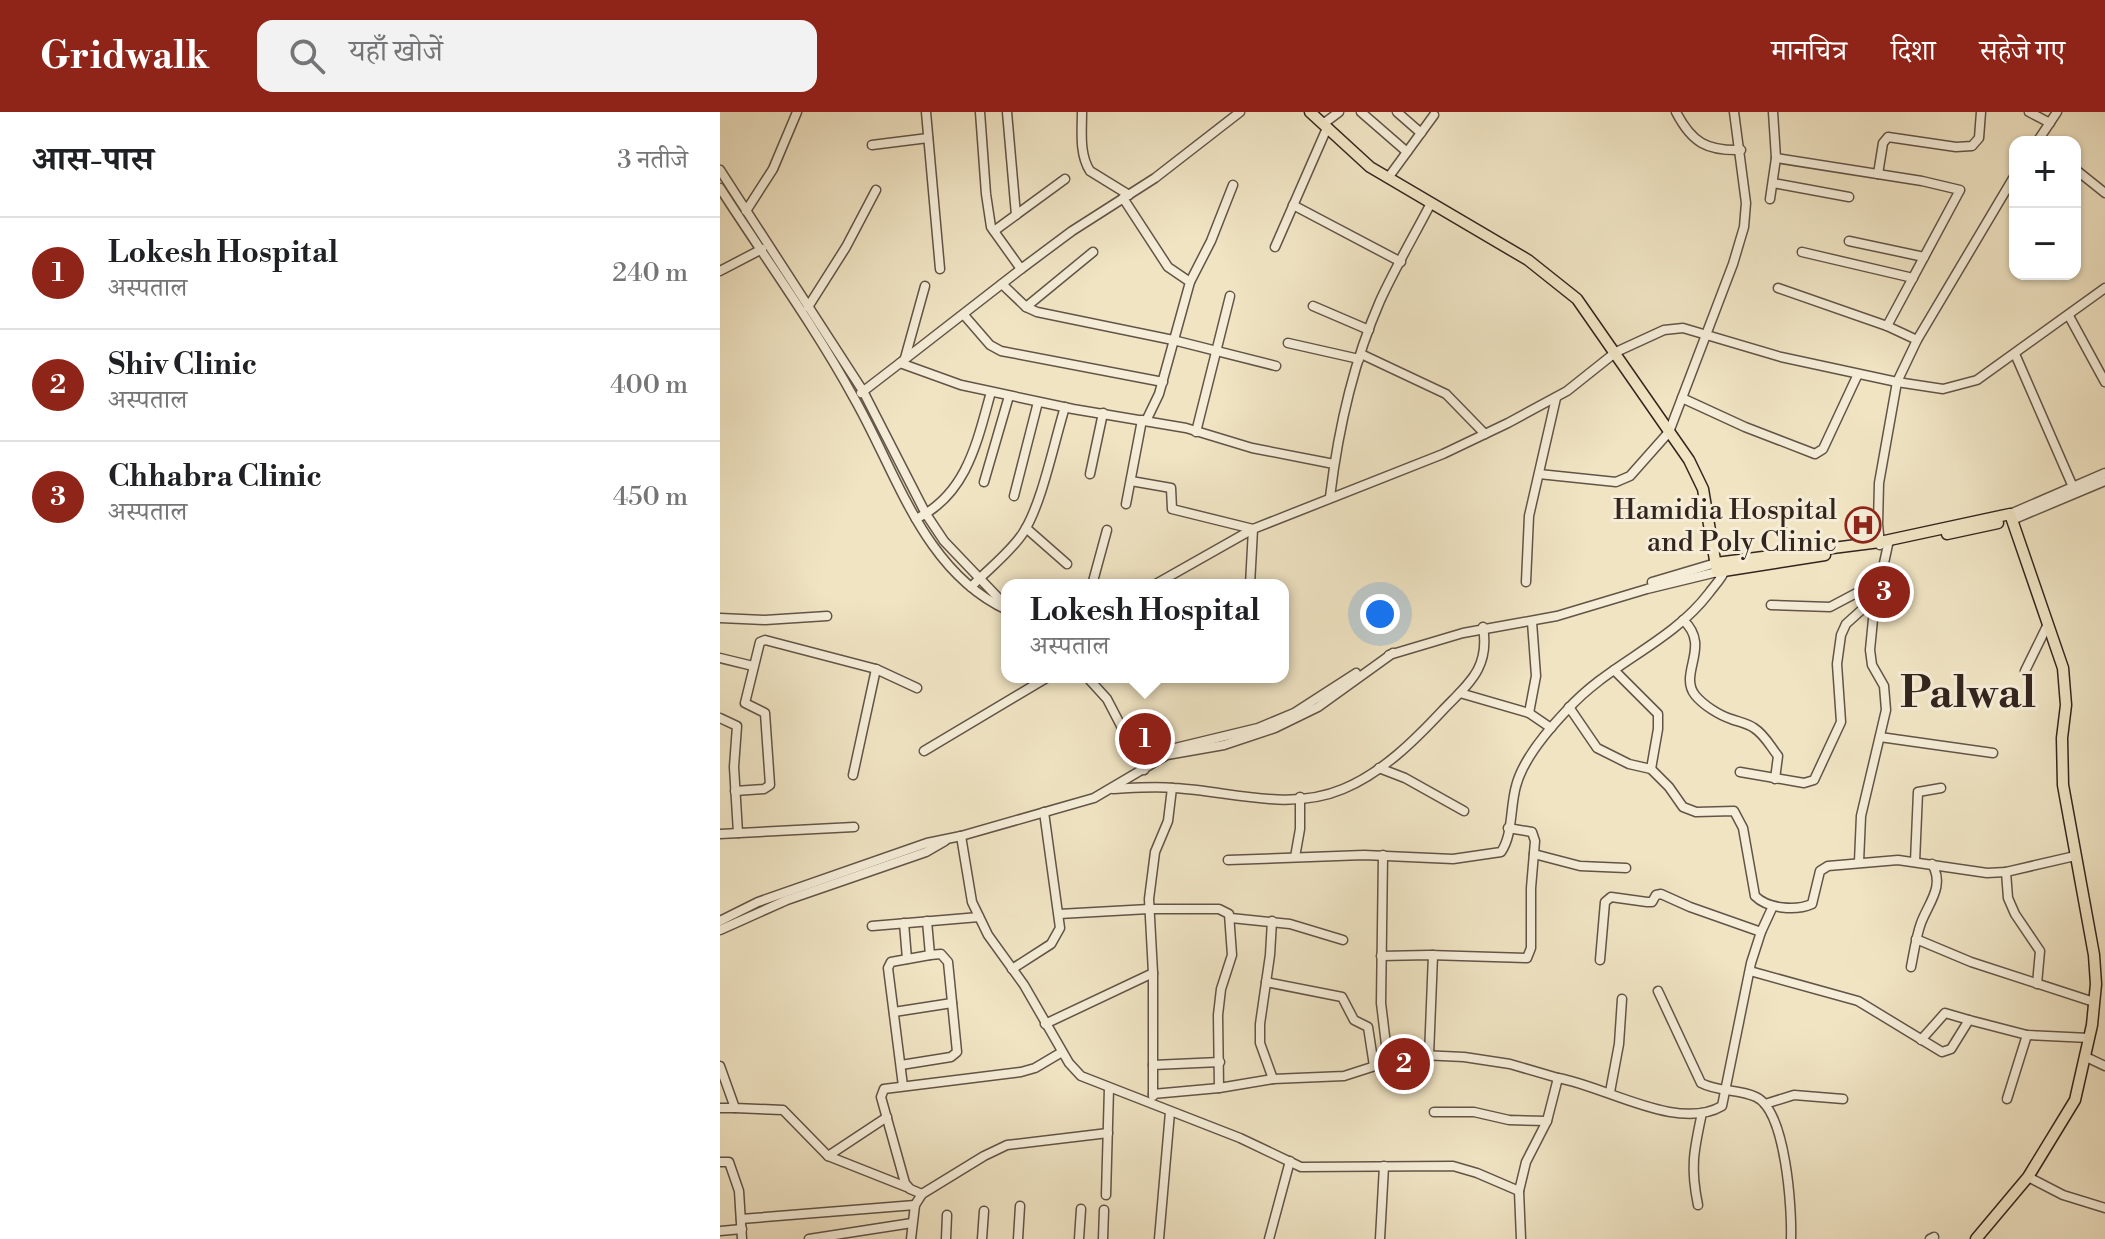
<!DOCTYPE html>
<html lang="hi">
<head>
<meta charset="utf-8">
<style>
  :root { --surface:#fff; --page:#f2f2f2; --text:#202124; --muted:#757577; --line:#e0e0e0; --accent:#8f2418 }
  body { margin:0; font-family:"Libre Bodoni","Noto Serif Devanagari",serif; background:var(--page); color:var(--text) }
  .controls { position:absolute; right:24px; top:24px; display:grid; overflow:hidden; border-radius:16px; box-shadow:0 2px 6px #0004 }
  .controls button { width:72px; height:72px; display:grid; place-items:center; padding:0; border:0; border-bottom:2px solid var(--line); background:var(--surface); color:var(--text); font:40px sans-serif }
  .you { position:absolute; left:660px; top:502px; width:28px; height:28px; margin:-20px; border:6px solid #fff; border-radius:50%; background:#1a73e8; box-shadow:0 0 0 12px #1a73e833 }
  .badge { display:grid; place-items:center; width:52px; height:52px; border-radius:50%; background:var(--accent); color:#fff; font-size:26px; font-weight:700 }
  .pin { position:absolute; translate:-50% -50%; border:4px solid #fff; box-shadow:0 2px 8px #0006 }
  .popup { position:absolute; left:281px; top:467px; width:288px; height:104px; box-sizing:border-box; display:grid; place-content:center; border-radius:16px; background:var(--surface); filter:drop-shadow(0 2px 6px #0005); font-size:26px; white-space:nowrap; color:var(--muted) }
  .popup b { font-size:30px; color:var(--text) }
  .popup::after { content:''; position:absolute; left:50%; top:100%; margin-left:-16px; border:16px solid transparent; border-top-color:var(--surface) }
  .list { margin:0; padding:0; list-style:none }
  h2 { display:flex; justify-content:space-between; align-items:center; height:104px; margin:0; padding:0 32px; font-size:34px }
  h2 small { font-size:26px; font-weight:400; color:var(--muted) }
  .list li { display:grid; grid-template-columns:52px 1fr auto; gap:24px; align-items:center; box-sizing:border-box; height:112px; padding:0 32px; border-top:2px solid var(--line) }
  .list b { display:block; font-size:30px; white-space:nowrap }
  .list p { margin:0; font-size:26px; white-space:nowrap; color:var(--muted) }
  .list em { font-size:26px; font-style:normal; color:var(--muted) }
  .icon { flex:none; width:44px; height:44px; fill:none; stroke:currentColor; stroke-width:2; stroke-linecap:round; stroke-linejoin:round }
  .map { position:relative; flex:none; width:1385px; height:1127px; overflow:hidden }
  header { display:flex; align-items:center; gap:48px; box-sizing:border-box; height:112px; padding:0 40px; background:var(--accent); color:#fff }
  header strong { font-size:38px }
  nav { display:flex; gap:44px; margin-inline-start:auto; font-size:28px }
  .search { width:560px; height:72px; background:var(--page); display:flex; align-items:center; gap:20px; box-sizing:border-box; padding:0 28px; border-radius:16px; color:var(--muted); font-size:30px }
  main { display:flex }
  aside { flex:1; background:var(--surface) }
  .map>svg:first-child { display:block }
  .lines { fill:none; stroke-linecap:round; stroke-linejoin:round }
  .minor-casing { stroke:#625447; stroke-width:11 }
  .major-casing { stroke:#32241e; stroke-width:13 }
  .minor { stroke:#f5edd8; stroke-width:8 }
  .major { stroke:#f0e4c3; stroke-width:10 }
  .labels { text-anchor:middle; stroke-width:6; stroke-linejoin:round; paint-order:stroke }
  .poi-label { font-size:28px; fill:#32241e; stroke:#f5edd8; text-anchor:end }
  .town-label { font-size:44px; font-weight:bold; fill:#32241e; stroke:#f5edd8 }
</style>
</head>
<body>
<header>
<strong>Gridwalk</strong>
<div class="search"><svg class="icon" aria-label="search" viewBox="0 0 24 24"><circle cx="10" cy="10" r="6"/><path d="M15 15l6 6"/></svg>यहाँ खोजें</div>
<nav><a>मानचित्र</a><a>दिशा</a><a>सहेजे गए</a></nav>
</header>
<main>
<aside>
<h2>आस-पास<small>3 नतीजे</small></h2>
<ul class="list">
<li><span class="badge">1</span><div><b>Lokesh Hospital</b><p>अस्पताल</p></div><em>240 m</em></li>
<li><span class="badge">2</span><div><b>Shiv Clinic</b><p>अस्पताल</p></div><em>400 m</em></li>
<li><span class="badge">3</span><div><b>Chhabra Clinic</b><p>अस्पताल</p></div><em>450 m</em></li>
</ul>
</aside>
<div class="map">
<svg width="1385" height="1127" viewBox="0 0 1385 1127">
  <rect width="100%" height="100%" fill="#f0e4c3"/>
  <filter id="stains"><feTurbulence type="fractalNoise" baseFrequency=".0025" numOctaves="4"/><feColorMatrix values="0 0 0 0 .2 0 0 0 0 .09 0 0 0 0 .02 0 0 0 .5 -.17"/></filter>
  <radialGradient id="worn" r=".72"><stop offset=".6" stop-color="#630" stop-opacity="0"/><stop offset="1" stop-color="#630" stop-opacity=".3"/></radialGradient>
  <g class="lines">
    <defs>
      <g id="minor">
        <polyline points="206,0 220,157"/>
        <polyline points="260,0 266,82 271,115 301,157 352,119 435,66 520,0"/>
        <polyline points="287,0 296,103"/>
        <path d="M 362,0 C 362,19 359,42 370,59 L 409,83"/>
        <polyline points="641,0 687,40"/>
        <polyline points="677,0 701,21"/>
        <path d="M 956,0 C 972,31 987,39 1021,38"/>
        <polyline points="1309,0 1330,11"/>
        <polyline points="603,12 619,0"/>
        <polyline points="1317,30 1337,0"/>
        <polyline points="152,33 208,26"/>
        <polyline points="1056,46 1202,69 1240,78 1167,214"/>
        <polyline points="1355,57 1385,81"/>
        <polyline points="0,58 143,279 206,402 224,429 287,495"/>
        <polyline points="1158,62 1163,31 1168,25 1236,35 1252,34 1259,26 1261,0"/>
        <polyline points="668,66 714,3"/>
        <polyline points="1053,71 1129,85"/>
        <path d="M 0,76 C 45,146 94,213 134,286 C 177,361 203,459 287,498"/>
        <polyline points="403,86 448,155 470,170 439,282 426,309"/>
        <polyline points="1050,87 1056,46 1053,0"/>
        <polyline points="573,93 681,150"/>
        <polyline points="26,99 53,57 77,0"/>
        <polyline points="274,119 345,67"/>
        <polyline points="1129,129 1204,145"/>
        <polyline points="555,135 607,16"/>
        <polyline points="1082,140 1193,166"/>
        <polyline points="0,159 42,137"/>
        <polyline points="470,170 491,129 513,73"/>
        <polyline points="282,172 306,195 317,200 453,228 556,254"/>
        <polyline points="1058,176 1167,214 1197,228"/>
        <polyline points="593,194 649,218"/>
        <polyline points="88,195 126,135 156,78"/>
        <polyline points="306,195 373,140"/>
        <polyline points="244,203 270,233 281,239 443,270"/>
        <polyline points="1349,204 1385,270"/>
        <polyline points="568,231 639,247"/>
        <polyline points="641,242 726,282 765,322"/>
        <polyline points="1295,242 1353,375"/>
        <polyline points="185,246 205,174"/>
        <polyline points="180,251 301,157"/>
        <polyline points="141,281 180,251 241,273 353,297 466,316 532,336 614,352"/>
        <polyline points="962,286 1025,315 1095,342 1103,337 1138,262"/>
        <polyline points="476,320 510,184"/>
        <polyline points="370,362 383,301"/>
        <polyline points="819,362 896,370 910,364 949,320 1013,152 1024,115 1026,91 1014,0"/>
        <polyline points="411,369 451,376 452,397 533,417 530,473"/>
        <polyline points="264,370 289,284"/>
        <polyline points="294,384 318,290"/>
        <path d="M 610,385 C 618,319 633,251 660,189 C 675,156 694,124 711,91"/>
        <polyline points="406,392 422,308"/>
        <polyline points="1290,402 1385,361"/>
        <path d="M 196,407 C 247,382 257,330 271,280"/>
        <polyline points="1292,408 1385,369"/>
        <polyline points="306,416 347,452"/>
        <polyline points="1160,433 1158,412 1159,371 1177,270 1197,228 1295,63"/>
        <polyline points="806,470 809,404 836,286"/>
        <polyline points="932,470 996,451"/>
        <polyline points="372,473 387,418"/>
        <polyline points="434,473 533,417 723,342 788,311 847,279 896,240 944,218 963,216 1061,245 1177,270 1223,277 1257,268 1385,176"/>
        <path d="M 251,475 C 268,457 290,441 303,421 C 322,392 334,330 345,295"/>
        <polyline points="1051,493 1110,495 1161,468"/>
        <polyline points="0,506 45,508 107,504"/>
        <path d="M 963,508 C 992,534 958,561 975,583 C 983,593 999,603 1011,607 C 1019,610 1027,611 1034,616 C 1045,623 1050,634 1058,644 L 1055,667"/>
        <polyline points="669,543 743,521 837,504 927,477 997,460"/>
        <polyline points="0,546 33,554"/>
        <polyline points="894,558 938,602 938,617 931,657"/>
        <polyline points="1305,559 1328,512"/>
        <polyline points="367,565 387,587 424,658"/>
        <polyline points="740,581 809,601 831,616"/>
        <path d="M 849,595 L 877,636 L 909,652 L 931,657 L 949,675 L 963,695 L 976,700 L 1014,699 L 1023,716 L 1035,784 C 1048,797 1076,799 1092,792 L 1100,759 L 1108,754 L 1178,748 L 1267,761 L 1286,760 L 1355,744"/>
        <polyline points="809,601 816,564 812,510"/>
        <polyline points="0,606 17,614 14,655 18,721"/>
        <polyline points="1160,625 1273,641"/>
        <polyline points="451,637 538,616 574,601 636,561"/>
        <polyline points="204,639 328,565"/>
        <polyline points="659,656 685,666 744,699"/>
        <polyline points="1020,660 1084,671 1094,668 1121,610 1117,552 1121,523 1126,512 1157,484"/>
        <polyline points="133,663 156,557"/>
        <path d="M 393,677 C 413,676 434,674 454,676 C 510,679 569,700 623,677 C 662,661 695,628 723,598 C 749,571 770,556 763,515"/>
        <polyline points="15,679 44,677 50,673 45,601 25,591 40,530 45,528 156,557 197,576"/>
        <polyline points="0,722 134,715"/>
        <polyline points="241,724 252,790 268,823 304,873 349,951 361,964 520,1026 581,1055 733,1054 757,1061 799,1079 801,1127"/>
        <polyline points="814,742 860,754 906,756"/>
        <polyline points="663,743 661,891 668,949"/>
        <polyline points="575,745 580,717 580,685"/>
        <path d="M 508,748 L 644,743 L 733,747 L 781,740 C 793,723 790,695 796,674 C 803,647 827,619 847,598 C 889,551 950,532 989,481 C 995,473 1003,465 1006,456"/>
        <polyline points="1139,750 1141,704 1166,598 1164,574 1152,553 1150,538 1154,497 1169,428"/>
        <polyline points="1195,750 1198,680 1221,676"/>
        <polyline points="1286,760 1288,786 1295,802 1320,839 1317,872"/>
        <polyline points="339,802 429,797 499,797 509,802 512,843 501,877 498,903 499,976"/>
        <polyline points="511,806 570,812 623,828"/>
        <polyline points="0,809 38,790 207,731 241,724 374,686 447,643 504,633 555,616 598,595 673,541"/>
        <polyline points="552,809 550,843 540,912 540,931 553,967"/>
        <polyline points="184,811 187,847"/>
        <polyline points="152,814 259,805"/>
        <polyline points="0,818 67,788 206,740 225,729"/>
        <polyline points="1196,827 1251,850 1374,890"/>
        <polyline points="661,844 709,843 807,846 811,836 811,776 815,729 812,720 788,716"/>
        <polyline points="880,848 885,790 891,785 927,790 932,790 936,783 941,782 970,795 1041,820"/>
        <path d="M 1191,855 C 1194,840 1196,825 1201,811 C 1209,790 1225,774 1212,752"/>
        <polyline points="292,857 331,832 340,816 324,700"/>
        <polyline points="1030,859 1138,889 1222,940 1231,937 1249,908 1307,923 1369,926"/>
        <polyline points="546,870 622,885 634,908 648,915 654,954"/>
        <path d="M 938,879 L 981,971 C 998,980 1019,977 1036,985 C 1066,999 1072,1097 1071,1127"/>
        <polyline points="174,900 232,891"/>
        <polyline points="325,912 433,861"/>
        <polyline points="1201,928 1225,901 1249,908"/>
        <polyline points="709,943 713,843"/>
        <polyline points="1366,945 1385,954"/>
        <polyline points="181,953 231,945 237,940 228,850 221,842 210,843"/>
        <polyline points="433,953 500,950"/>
        <polyline points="0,954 15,996 63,998 108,1044 189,1076"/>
        <polyline points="183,974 168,856 171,850 210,843 207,809"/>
        <polyline points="890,980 899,932 902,887"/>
        <polyline points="433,982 499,976 553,967 624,964 680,946 701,943 744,945 790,952 838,966"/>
        <polyline points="433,984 433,861 429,787 435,740 448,709 452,676"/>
        <polyline points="1287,987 1307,923"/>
        <polyline points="1045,992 1074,983 1123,987"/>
        <polyline points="0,996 15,996"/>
        <polyline points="714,1000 754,1000 789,1008 827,1009"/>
        <polyline points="108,1044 167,1005"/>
        <polyline points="0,1050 9,1050 19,1079 22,1127"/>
        <polyline points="1308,1065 1343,1083 1385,1096"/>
        <path d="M 799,1079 L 806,1050 L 827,1009 L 838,966 C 885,974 958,1020 1002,994 L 1031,851 L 1041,820 L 1053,794"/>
        <polyline points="202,1082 190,1077 185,1071 161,985 164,977 301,960 315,956 342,940"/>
        <polyline points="386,1083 389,976"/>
        <path d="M 978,1093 C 970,1055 974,1038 982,1001"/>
        <polyline points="21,1107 195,1093"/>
        <polyline points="0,1119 22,1117"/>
        <polyline points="89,1127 192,1111"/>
        <polyline points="191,1127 195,1093 202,1082 264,1044 287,1033 388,1021"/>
        <polyline points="226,1127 227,1103"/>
        <polyline points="262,1127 264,1099"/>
        <polyline points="298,1127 300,1094"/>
        <polyline points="359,1127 361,1097"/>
        <polyline points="383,1127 384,1098"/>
        <polyline points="439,1127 450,1000"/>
        <polyline points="549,1127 570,1049"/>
        <polyline points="660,1127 664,1054"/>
        <polyline points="1210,1127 1214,1125"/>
      </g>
      <g id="major">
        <polyline points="590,0 650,55 808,148 857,187 969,348 983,377 997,460 1105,443"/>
        <polyline points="1227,422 1278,411"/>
        <polyline points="996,451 1160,430 1290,402 1343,556 1346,593 1342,626 1343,673 1374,843 1376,872 1372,913 1355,988 1308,1065 1256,1127"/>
      </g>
    </defs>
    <use href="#minor" class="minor-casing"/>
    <use href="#major" class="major-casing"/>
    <use href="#minor" class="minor"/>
    <use href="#major" class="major"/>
  </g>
  <defs>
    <symbol id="hospital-ring" viewBox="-11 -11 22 22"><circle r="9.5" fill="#f5edd8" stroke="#8f2418" stroke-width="1.5"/><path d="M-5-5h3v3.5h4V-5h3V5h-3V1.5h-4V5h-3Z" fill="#8f2418"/></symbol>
  </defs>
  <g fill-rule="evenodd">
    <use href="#hospital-ring" x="1123" y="393" width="40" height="40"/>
  </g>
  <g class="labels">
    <g class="poi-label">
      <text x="1117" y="407">Hamidia Hospital<tspan x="1117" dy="32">and Poly Clinic</tspan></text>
    </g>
    <g class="town-label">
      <text x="1248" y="595">Palwal</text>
    </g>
  </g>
  <rect width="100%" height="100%" filter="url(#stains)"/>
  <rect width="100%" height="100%" fill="url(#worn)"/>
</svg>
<div class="controls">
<button>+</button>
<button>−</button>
</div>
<div class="you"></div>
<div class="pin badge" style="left:425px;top:627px">1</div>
<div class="popup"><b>Lokesh Hospital</b>अस्पताल</div>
<div class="pin badge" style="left:684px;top:952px">2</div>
<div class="pin badge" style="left:1164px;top:480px">3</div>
</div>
</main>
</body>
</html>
